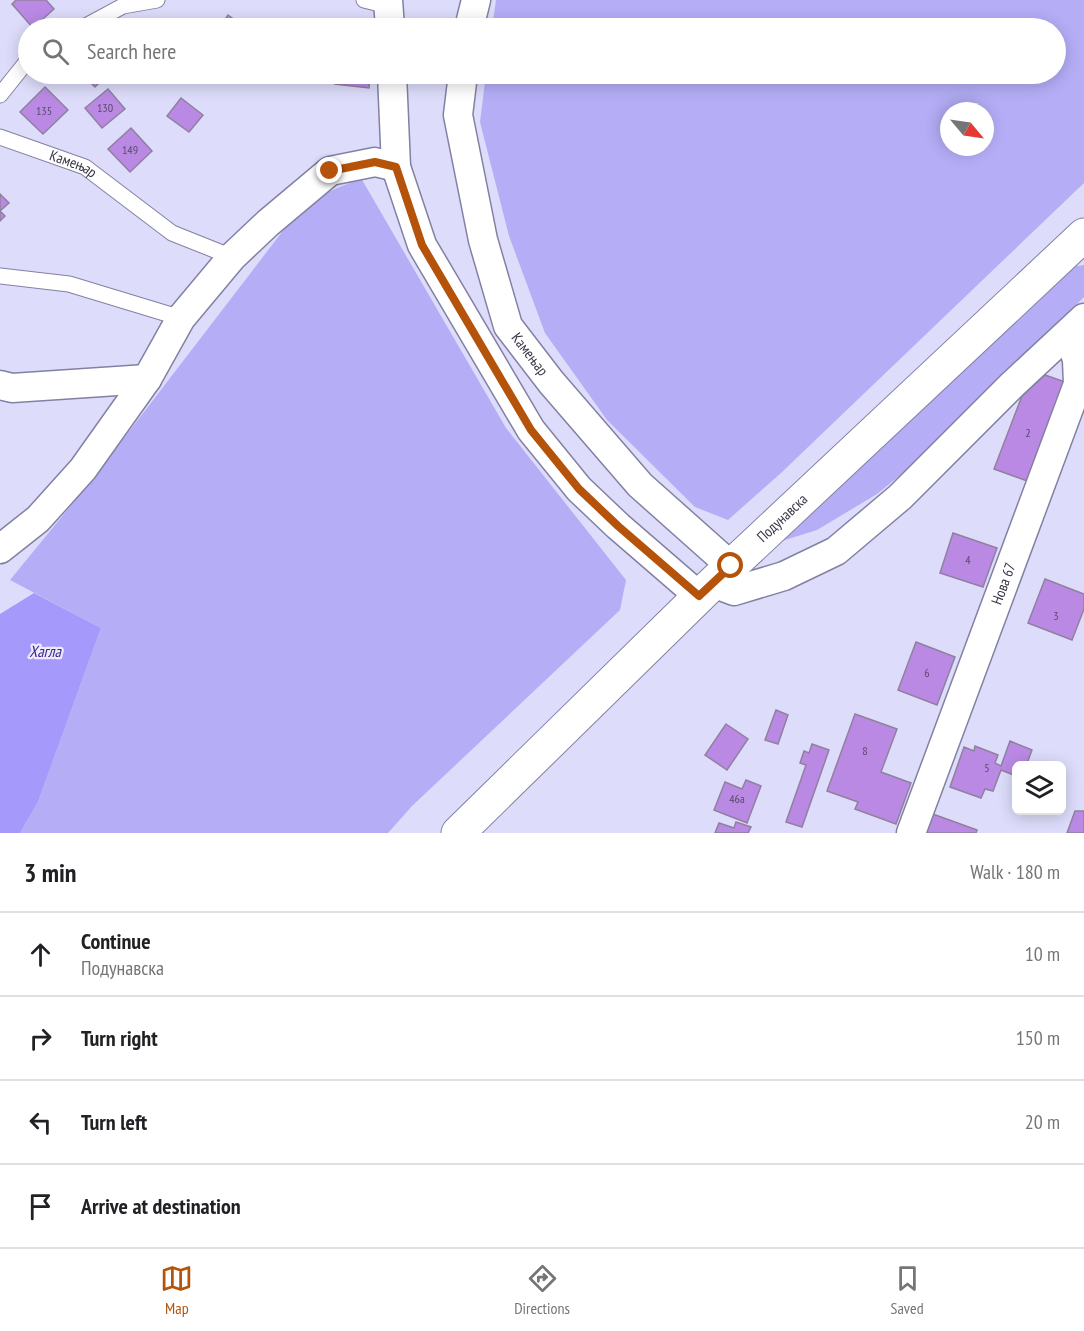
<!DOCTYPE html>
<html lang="en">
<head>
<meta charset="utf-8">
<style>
  :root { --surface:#fff; --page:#f6f6f6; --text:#202124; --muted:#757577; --line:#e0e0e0; --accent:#b45309 }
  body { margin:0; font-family:"PT Sans Narrow",sans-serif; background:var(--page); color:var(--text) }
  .controls { position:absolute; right:18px; bottom:18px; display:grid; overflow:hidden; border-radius:9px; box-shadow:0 3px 15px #0003 }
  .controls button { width:54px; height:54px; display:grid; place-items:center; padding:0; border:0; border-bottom:2px solid var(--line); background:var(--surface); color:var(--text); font:30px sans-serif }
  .compass { position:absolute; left:940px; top:102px; width:54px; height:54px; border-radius:50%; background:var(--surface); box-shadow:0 3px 15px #0003; rotate:119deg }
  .stop { position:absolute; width:18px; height:18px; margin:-14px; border:4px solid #b45309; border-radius:50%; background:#fff }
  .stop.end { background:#b45309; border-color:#fff; box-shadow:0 2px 6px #0008 }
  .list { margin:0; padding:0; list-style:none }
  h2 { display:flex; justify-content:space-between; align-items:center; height:78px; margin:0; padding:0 24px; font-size:26px }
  h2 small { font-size:20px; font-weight:400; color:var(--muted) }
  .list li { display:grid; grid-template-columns:39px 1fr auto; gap:18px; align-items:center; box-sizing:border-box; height:84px; padding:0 24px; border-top:2px solid var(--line) }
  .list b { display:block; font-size:22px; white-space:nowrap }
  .list p { margin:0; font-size:20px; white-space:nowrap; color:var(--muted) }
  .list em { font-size:20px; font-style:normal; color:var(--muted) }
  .icon { flex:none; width:33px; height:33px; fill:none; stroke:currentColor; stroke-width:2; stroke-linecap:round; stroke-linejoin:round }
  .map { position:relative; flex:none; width:1084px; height:833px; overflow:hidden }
  .search { position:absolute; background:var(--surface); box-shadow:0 3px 15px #0003; left:18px; right:18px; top:18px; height:66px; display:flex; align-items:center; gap:15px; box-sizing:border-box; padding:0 21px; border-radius:33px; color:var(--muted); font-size:22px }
  .sheet { height:414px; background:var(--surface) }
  nav { display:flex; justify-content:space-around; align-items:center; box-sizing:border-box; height:84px; border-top:2px solid var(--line); background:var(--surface); font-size:16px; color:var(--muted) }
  nav a { display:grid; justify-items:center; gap:3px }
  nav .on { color:var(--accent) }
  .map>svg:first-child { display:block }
  .green { fill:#b5aef7; fill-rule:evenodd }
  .water { fill:#a59afb }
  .building { fill:#ba89e4; stroke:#9080a0; stroke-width:1.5 }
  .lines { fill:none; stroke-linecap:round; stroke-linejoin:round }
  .service-casing { stroke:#8381a3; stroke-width:17 }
  .minor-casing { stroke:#8381a3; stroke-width:31 }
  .tertiary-casing { stroke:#8381a3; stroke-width:35 }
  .service { stroke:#fff; stroke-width:15 }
  .minor { stroke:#fff; stroke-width:28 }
  .tertiary { stroke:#fff; stroke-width:33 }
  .route { stroke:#b45309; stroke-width:8 }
  .labels { text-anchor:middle; stroke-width:4.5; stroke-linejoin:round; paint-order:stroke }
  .number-label { font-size:12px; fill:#584c6e }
  .street-label { font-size:15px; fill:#383746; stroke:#ebebfa }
  .water-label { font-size:16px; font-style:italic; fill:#422392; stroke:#ebebfa }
</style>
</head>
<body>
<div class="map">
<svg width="1084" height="833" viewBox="0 0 1084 833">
  <rect width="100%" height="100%" fill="#dddcfa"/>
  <g class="green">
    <path d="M 496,0 L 1084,0 L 1084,183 L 781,473 L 728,520 L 695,507 L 607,420 L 545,333 L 509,236 L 480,122 L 486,74 L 1056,74 L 1056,28 L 492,28 ZM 949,111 L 985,111 L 985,147 L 949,147 Z"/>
    <polygon points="361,178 506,428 626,580 620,610 412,806 388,833 20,833 38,802 101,628 10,580 91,481 305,202"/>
    <polygon points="1084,265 1084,297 931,450 877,494 817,530 766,546 1071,267"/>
  </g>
  <polygon class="water" points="34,593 101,628 38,802 20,833 0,833 0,614"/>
  <g class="building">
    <polygon points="16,0 46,0 54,9 33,28 12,4"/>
    <polygon points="228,15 239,23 236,28 219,28"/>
    <polygon points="82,74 108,74 95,87"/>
    <polygon points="336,74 370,74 369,88 335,84"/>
    <polygon points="45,87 68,110 43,134 20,112"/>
    <polygon points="108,89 125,109 102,128 85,108"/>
    <polygon points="181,98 203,115 189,132 167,116"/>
    <polygon points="131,128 152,151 130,172 108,149"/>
    <polygon points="0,194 9,203 0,211 5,216 0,221"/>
    <polygon points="1045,375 1065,382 1030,482 994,469 1022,396"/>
    <polygon points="953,533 997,548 983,587 940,573"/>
    <polygon points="1045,579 1084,594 1084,609 1072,640 1028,623"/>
    <polygon points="916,642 955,657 937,705 898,690"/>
    <polygon points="776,710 788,715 778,744 765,740"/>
    <polygon points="855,714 897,729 881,772 911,783 896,824 855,809 858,802 827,791"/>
    <polygon points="726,724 748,739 727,770 705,755"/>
    <polygon points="1010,741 1032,750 1026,766 1016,766 1016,776 1001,770 993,791 985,789 981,798 950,787 964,747 974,751 975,746 998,755 995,763 1001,766"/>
    <polygon points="812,744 829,750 802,827 786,822 806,765 800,763 804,751 809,753"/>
    <polygon points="746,780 761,786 747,823 714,810 725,782 742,789"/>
    <polygon points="1075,811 1084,811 1084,833 1067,833"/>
    <polygon points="930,813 977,830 976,833 922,833"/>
    <polygon points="736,822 751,827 748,833 715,833 719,823 734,828"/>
  </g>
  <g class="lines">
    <defs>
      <g id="service">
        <polyline points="364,0 388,6"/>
        <polyline points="82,28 123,6 157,0"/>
        <polyline points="0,95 28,60"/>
        <path id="s1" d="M 0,137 L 85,167 L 172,233 L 232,257"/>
        <polyline points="0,276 69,284 181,318"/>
      </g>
      <g id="minor">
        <polyline points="388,0 390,28"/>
        <polyline points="469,28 476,0"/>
        <polyline points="392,74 396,167 422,245 531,430 579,489 618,526 699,596"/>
        <path id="s2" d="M 463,74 L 458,115 L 483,240 L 508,326 L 551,382 L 640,485 L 731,566"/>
        <polyline points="0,385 12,388 147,379"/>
        <polyline points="0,549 38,519 83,469 147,379 181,318 232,257 268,223 330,171 375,162 396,167"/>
        <polyline points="713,583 734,591 784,576 836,551 900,497 1012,385 1084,318"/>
        <path id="s3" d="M 911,833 L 1078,384 L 1077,360 L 1069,333"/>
      </g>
      <g id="tertiary">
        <path id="s4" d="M 458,833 L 713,583 L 1084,235"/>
      </g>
    </defs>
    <use href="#service" class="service-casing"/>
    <use href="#minor" class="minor-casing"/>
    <use href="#tertiary" class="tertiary-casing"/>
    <use href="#service" class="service"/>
    <use href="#minor" class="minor"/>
    <use href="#tertiary" class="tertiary"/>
  </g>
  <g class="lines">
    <polyline class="route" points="330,171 375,162 396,167 422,245 531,430 579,489 618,526 699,596 731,566"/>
  </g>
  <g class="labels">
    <g class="number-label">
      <text x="105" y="112">130</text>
      <text x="44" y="115">135</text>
      <text x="130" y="154">149</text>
      <text x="1028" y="437">2</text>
      <text x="968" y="564">4</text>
      <text x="1056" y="620">3</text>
      <text x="927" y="677">6</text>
      <text x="865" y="755">8</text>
      <text x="987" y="772">5</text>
      <text x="737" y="803">46a</text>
    </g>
    <g class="street-label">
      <text dy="5" stroke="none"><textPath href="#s1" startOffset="78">Камењар</textPath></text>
      <text dy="5" stroke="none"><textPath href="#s2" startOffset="294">Камењар</textPath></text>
      <text dy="5" stroke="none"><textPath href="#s4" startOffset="452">Подунавска</textPath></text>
      <text dy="5" stroke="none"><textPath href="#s3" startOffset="266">Нова 67</textPath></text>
    </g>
    <g class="water-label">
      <text x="45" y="657">Хагла</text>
    </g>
  </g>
</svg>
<div class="controls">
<button><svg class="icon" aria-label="layers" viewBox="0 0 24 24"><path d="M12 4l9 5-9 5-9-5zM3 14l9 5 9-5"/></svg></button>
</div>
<svg class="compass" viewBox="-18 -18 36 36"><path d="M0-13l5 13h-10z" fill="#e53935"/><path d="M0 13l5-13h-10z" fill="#757577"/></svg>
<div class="stop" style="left:731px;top:566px"></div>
<div class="stop end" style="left:330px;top:171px"></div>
<div class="search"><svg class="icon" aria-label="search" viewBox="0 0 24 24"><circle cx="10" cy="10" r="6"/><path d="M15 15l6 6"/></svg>Search here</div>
</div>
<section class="sheet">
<h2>3 min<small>Walk · 180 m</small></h2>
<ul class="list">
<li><svg class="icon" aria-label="ahead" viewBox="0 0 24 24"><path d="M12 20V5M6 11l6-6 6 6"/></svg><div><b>Continue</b><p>Подунавска</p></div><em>10 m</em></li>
<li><svg class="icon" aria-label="right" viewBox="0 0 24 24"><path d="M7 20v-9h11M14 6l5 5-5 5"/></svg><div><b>Turn right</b></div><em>150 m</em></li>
<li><svg class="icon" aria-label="left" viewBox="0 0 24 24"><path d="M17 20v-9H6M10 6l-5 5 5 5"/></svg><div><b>Turn left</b></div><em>20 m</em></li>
<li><svg class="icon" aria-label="arrive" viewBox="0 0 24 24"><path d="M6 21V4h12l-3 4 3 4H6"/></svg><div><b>Arrive at destination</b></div></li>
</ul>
</section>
<nav>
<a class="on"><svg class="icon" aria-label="map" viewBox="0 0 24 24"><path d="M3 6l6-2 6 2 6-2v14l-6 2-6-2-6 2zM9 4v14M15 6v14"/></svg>Map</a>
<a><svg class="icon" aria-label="directions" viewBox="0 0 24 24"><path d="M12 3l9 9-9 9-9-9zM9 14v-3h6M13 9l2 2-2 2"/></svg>Directions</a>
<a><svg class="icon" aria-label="saved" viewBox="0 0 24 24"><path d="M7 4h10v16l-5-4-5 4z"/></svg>Saved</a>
</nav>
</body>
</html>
